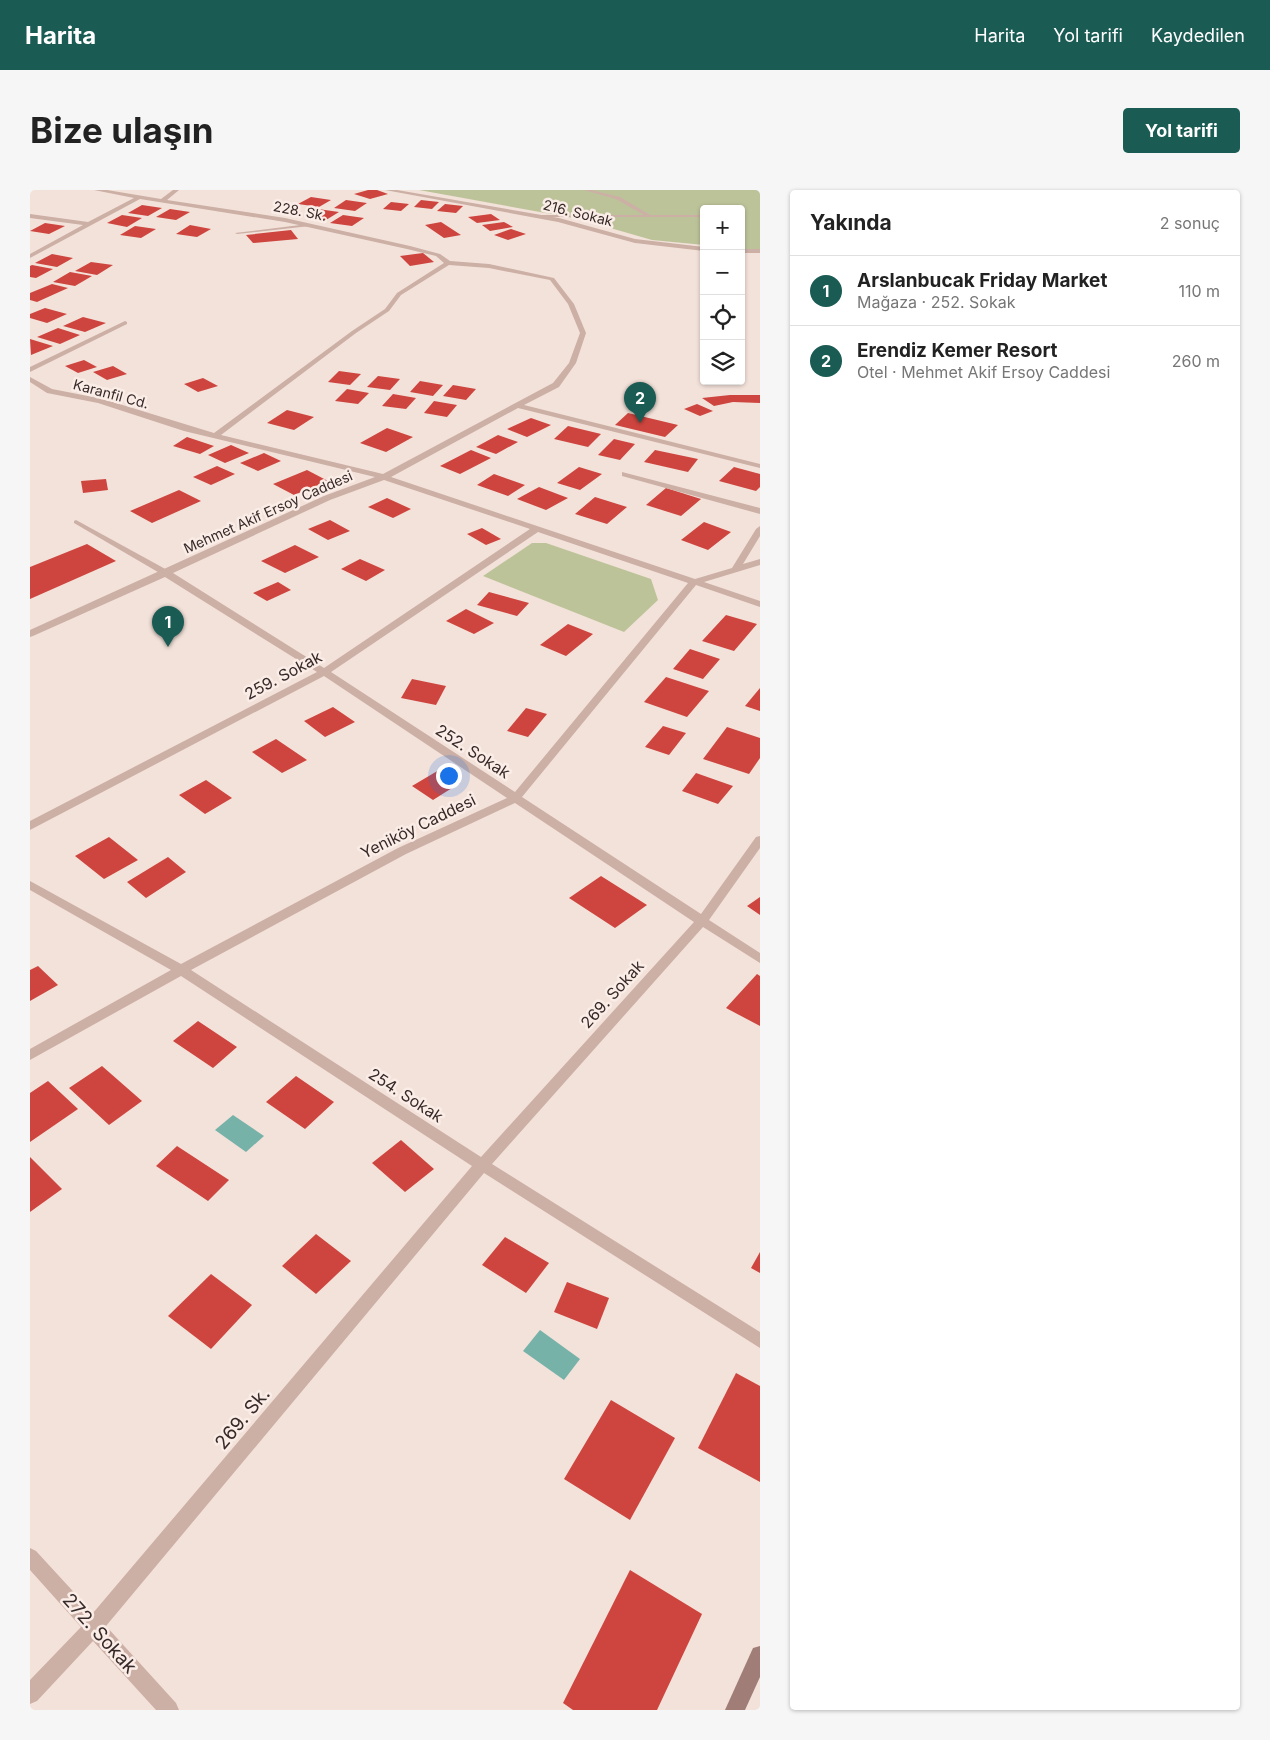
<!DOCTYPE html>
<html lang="tr">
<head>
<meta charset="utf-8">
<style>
  :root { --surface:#fff; --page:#f6f6f6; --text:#222; --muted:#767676; --line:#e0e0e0; --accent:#1a5b53 }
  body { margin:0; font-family:Inter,sans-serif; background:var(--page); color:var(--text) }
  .controls { position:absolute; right:15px; top:15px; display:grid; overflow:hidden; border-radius:5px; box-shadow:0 1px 4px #0004 }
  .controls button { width:45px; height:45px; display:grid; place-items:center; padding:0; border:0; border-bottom:1px solid var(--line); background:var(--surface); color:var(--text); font:25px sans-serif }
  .you { position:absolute; left:418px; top:585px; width:18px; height:18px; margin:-12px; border:4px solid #fff; border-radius:50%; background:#1a73e8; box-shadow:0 0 0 8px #1a73e833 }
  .badge { display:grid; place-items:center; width:32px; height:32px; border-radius:50%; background:var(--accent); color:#fff; font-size:16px; font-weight:700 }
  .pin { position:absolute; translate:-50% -41px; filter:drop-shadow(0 1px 2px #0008) }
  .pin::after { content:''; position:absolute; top:26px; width:18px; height:15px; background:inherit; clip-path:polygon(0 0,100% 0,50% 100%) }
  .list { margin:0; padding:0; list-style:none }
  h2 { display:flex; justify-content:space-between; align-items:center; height:65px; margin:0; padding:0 20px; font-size:21px }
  h2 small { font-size:16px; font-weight:400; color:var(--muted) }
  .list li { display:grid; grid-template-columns:32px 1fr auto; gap:15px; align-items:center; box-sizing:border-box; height:70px; padding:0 20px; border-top:1px solid var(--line) }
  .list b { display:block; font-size:19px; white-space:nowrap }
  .list p { margin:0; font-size:16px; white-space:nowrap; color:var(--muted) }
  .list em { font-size:16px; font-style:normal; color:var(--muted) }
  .icon { flex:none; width:28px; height:28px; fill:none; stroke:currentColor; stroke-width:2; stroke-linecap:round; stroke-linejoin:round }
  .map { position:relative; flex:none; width:730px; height:1520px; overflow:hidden; border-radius:5px }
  header { display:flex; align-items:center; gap:30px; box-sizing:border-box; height:70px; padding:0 25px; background:var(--accent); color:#fff }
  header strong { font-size:24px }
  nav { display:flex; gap:28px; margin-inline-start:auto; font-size:18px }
  .intro { display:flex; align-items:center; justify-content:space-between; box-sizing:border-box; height:120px; padding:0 30px }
  h1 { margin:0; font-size:35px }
  .button { padding:12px 22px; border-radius:5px; background:var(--accent); color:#fff; font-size:18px; font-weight:700 }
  main { display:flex; gap:30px; padding:0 30px }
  aside { flex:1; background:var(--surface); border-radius:5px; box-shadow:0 1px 4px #0004 }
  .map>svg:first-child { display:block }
  .green { fill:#bdc399 }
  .water { fill:#77b2a9 }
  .building { fill:#cd453e }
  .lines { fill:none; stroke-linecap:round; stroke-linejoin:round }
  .lane { fill:#ccafa5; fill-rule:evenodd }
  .street { fill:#ccafa5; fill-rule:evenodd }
  .secondary { fill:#a07d76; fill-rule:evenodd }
  .labels { text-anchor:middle; stroke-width:5; stroke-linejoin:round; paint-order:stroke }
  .far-street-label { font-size:14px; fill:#372927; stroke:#faede7 }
  .street-label { font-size:16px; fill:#372927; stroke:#faede7 }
  .near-street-label { font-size:19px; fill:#372927; stroke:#faede7 }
</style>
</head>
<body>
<header>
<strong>Harita</strong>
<nav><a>Harita</a><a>Yol tarifi</a><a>Kaydedilen</a></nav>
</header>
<div class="intro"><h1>Bize ulaşın</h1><a class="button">Yol tarifi</a></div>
<main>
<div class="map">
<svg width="730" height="1520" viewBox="0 0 730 1520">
  <rect width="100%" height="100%" fill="#f3e2da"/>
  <g class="green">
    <polygon points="389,0 730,0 730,59 711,59 711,19 674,19 674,55 622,50 549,29"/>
    <polygon points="502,353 516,353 621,389 628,410 594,442 453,386"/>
  </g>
  <g class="water">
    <polygon points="203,925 234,946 216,962 185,940"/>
    <polygon points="510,1140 550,1169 534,1190 493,1161"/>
  </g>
  <g class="building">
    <polygon points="338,0 347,0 358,4 340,9 324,4"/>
    <polygon points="281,7 301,10 289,17 268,14"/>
    <polygon points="316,10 337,13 325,21 304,18"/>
    <polygon points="391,10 409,12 402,19 384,17"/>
    <polygon points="361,12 379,14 371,21 353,19"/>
    <polygon points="415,14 433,16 426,23 407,21"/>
    <polygon points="112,15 132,18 118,26 98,23"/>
    <polygon points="140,19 160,22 146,30 126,27"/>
    <polygon points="288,19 309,22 296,30 275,27"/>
    <polygon points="461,24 470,30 447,33 438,27"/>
    <polygon points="92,25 112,28 97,37 77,33"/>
    <polygon points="313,25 334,28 322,36 300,33"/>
    <polygon points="411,32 431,45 414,48 395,35"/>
    <polygon points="474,32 483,37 460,41 452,35"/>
    <polygon points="15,33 35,36 19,44 0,41"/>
    <polygon points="160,35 181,39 167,47 146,44"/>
    <polygon points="105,36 126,39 111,48 90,45"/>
    <polygon points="481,39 496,44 478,50 464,45"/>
    <polygon points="261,40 268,49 223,53 216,45"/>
    <polygon points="393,63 404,72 380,76 370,66"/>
    <polygon points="22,64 43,68 27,77 5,73"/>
    <polygon points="61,72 83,75 67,85 45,81"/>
    <polygon points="2,75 23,79 6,88 0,87 0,76"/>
    <polygon points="40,82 62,86 45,96 23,92"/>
    <polygon points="22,94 38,98 7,112 0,110 0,103"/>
    <polygon points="15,118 37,124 17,133 0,128 0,124"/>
    <polygon points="53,127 76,133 55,142 33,136"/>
    <polygon points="28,138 50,145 30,154 7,147"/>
    <polygon points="0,149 23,156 1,165"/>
    <polygon points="54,170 67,177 48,183 35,176"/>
    <polygon points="83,176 97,184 77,190 63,182"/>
    <polygon points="309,181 331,184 320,195 298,192"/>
    <polygon points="348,186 370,189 360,200 337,197"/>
    <polygon points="173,188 188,196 168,202 154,194"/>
    <polygon points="390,191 413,195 403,206 380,202"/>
    <polygon points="423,195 446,199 436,210 413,206"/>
    <polygon points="317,199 339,203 328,214 305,211"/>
    <polygon points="363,204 386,208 376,219 352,216"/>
    <polygon points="700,205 730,205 730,213 703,212 684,216 672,208"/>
    <polygon points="404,211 427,215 417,227 394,223"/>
    <polygon points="667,214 683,221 670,226 654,219"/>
    <polygon points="257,220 284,227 264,240 237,233"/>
    <polygon points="598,223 648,235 635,247 585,235"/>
    <polygon points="501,228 521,235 497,247 477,239"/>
    <polygon points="538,236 571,244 558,257 524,249"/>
    <polygon points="357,238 383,247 356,262 330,253"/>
    <polygon points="468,245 488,252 466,264 446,257"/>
    <polygon points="157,247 184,256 170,264 143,256"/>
    <polygon points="584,249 605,254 590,270 568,265"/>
    <polygon points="201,255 219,263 195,273 178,265"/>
    <polygon points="441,260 461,268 430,284 410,276"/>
    <polygon points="625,260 668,269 658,282 614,272"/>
    <polygon points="234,263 251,271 228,281 210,273"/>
    <polygon points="187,276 205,284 181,295 163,287"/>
    <polygon points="549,277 572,284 550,300 527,293"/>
    <polygon points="704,277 730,284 730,297 726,301 689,291"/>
    <polygon points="277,280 298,291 264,305 243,294"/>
    <polygon points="464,284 495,295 478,306 447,295"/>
    <polygon points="76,289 78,300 53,303 51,291"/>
    <polygon points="509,297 538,308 516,320 487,309"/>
    <polygon points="636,298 671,309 651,326 616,315"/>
    <polygon points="149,300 171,311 122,333 100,321"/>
    <polygon points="565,307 597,317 577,334 545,324"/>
    <polygon points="357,308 381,319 363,328 338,317"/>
    <polygon points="300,330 320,341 298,350 278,339"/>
    <polygon points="674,332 701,342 678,360 651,350"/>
    <polygon points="452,338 471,349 456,355 437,344"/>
    <polygon points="57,354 86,371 0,409 0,377"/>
    <polygon points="265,355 289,367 255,383 231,371"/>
    <polygon points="330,369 355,380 336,391 311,379"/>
    <polygon points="248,392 261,400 237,411 223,403"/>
    <polygon points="459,402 499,413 487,426 447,415"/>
    <polygon points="436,419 464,433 444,444 416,431"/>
    <polygon points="696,425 727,434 704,461 672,451"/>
    <polygon points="538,434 563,444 536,466 510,455"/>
    <polygon points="660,459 690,469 673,489 643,479"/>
    <polygon points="636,487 679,501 657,527 614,512"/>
    <polygon points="382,489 416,496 406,515 371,508"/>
    <polygon points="730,498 730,521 715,516"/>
    <polygon points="303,517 325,532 295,547 274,531"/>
    <polygon points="496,518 517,524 498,547 477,541"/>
    <polygon points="633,536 656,543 639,565 615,557"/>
    <polygon points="697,537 730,548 730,568 719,584 673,569"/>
    <polygon points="246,549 277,570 252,583 222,562"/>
    <polygon points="409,580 430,593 403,610 382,596"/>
    <polygon points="666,583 703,596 688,614 652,601"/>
    <polygon points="176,590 202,608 175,624 149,605"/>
    <polygon points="79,647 108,670 74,689 45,666"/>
    <polygon points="138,667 156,682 116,708 97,692"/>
    <polygon points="571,686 617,715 585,738 539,708"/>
    <polygon points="730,707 730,725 717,716"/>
    <polygon points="8,776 28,795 0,811 0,780"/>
    <polygon points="727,784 730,786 730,836 696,818"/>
    <polygon points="168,831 207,857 183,878 143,851"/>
    <polygon points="72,876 112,911 79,935 39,898"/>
    <polygon points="266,886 304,912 275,939 236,912"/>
    <polygon points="18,891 48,919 0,952 0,903"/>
    <polygon points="371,950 404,979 375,1002 342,973"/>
    <polygon points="147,956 199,990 178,1011 126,976"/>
    <polygon points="0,967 32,999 0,1022"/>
    <polygon points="286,1044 321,1071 286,1104 252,1076"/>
    <polygon points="475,1047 519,1073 496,1103 452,1075"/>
    <polygon points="730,1062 730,1083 721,1078"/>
    <polygon points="181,1084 222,1115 181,1159 138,1126"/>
    <polygon points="537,1092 579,1108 567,1139 524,1122"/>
    <polygon points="706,1183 730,1196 730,1292 668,1258"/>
    <polygon points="581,1210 645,1248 600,1330 534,1289"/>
    <polygon points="600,1380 672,1424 627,1520 543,1520 533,1513"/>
  </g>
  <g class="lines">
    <g class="lane">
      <polygon points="554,0 561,0 590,7 620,25 674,25 674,27 506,27 504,26 506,25 614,25 586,9"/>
      <polygon points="278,34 280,36 207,44 205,43"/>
      <polygon points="46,330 139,381 140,383 133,385 44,333 44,331"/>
    </g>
    <g class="street">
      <path d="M 64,0 L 77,0 L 131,9 L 143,0 L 149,0 L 137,10 L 255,28 L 380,56 L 410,64 L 420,71 L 459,74 L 524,88 L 544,114 L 556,143 L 546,173 L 529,197 L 494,215 L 730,274 L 730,278 L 488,218 L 361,287 L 665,389 L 702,378 L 726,339 L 730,336 L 730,346 L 713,374 L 730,369 L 730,375 L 674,392 L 730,411 L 730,417 L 666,395 L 492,607 L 671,724 L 726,647 L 730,646 L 730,658 L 679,730 L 730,763 L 730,773 L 673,737 L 462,974 L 730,1142 L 730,1158 L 454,983 L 76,1436 L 146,1513 L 149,1520 L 126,1520 L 63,1451 L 7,1511 L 0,1514 L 0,1490 L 51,1437 L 0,1380 L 0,1358 L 6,1361 L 63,1423 L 442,976 L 151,786 L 0,870 L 0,859 L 141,780 L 0,700 L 0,691 L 151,774 L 368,658 L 477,608 L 294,486 L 0,640 L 0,631 L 287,482 L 135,387 L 3,446 L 0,447 L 0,440 L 294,306 L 345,287 L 154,241 L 68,213 L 17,203 L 0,192 L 0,187 L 22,199 L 73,209 L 184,243 L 322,141 L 355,119 L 367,103 L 414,73 L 406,66 L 377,59 L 255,32 L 110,9 L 0,68 L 0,64 L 53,35 L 0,28 L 0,24 L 58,32 L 104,8 ZM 419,75 L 459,78 L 520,90 L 538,114 L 550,143 L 539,173 L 523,193 L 353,284 L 191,245 L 326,143 L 359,121 L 371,105 ZM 354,290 L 500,339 L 294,478 L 143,383 L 300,310 ZM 508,342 L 658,393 L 485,602 L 301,482 ZM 485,613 L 664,732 L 451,967 L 161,780 L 376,664 Z"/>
      <polygon points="355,0 367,0 529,28 605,49 674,57 674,61 605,53 528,32"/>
      <rect x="711" y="59" width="19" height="4"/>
      <polygon points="95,131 97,132 97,134 0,182 0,177"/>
      <polygon points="592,282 730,318 730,324 592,286"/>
    </g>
    <polygon class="secondary" points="730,1456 730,1487 715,1520 695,1520 723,1458"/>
  </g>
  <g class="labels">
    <g class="far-street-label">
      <text transform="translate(270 21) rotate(11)" y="5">228. Sk.</text>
      <text transform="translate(548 23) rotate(14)" y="5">216. Sokak</text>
      <text transform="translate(81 204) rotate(15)" y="5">Karanfil Cd.</text>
      <text transform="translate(238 322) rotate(-24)" y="5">Mehmet Akif Ersoy Caddesi</text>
    </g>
    <g class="street-label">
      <text transform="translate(253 485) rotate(-28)" y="6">259. Sokak</text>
      <text transform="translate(443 561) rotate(33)" y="6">252. Sokak</text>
      <text transform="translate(388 636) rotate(-26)" y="6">Yeniköy Caddesi</text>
      <text transform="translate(582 804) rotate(-48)" y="6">269. Sokak</text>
      <text transform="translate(376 905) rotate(33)" y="6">254. Sokak</text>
    </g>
    <g class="near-street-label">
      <text transform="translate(212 1228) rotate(-50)" y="7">269. Sk.</text>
      <text transform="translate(70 1443) rotate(48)" y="7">272. Sokak</text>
    </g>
  </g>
</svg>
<div class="controls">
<button>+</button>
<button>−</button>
<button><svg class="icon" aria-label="locate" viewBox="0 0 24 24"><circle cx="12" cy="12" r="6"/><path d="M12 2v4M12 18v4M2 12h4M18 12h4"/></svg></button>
<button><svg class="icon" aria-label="layers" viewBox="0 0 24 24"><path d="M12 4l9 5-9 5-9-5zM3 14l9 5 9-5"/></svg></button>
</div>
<div class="you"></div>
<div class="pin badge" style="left:138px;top:457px">1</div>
<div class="pin badge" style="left:610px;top:233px">2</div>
</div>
<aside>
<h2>Yakında<small>2 sonuç</small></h2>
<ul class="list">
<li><span class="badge">1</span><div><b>Arslanbucak Friday Market</b><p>Mağaza · 252. Sokak</p></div><em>110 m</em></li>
<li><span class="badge">2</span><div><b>Erendiz Kemer Resort</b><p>Otel · Mehmet Akif Ersoy Caddesi</p></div><em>260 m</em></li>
</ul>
</aside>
</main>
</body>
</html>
